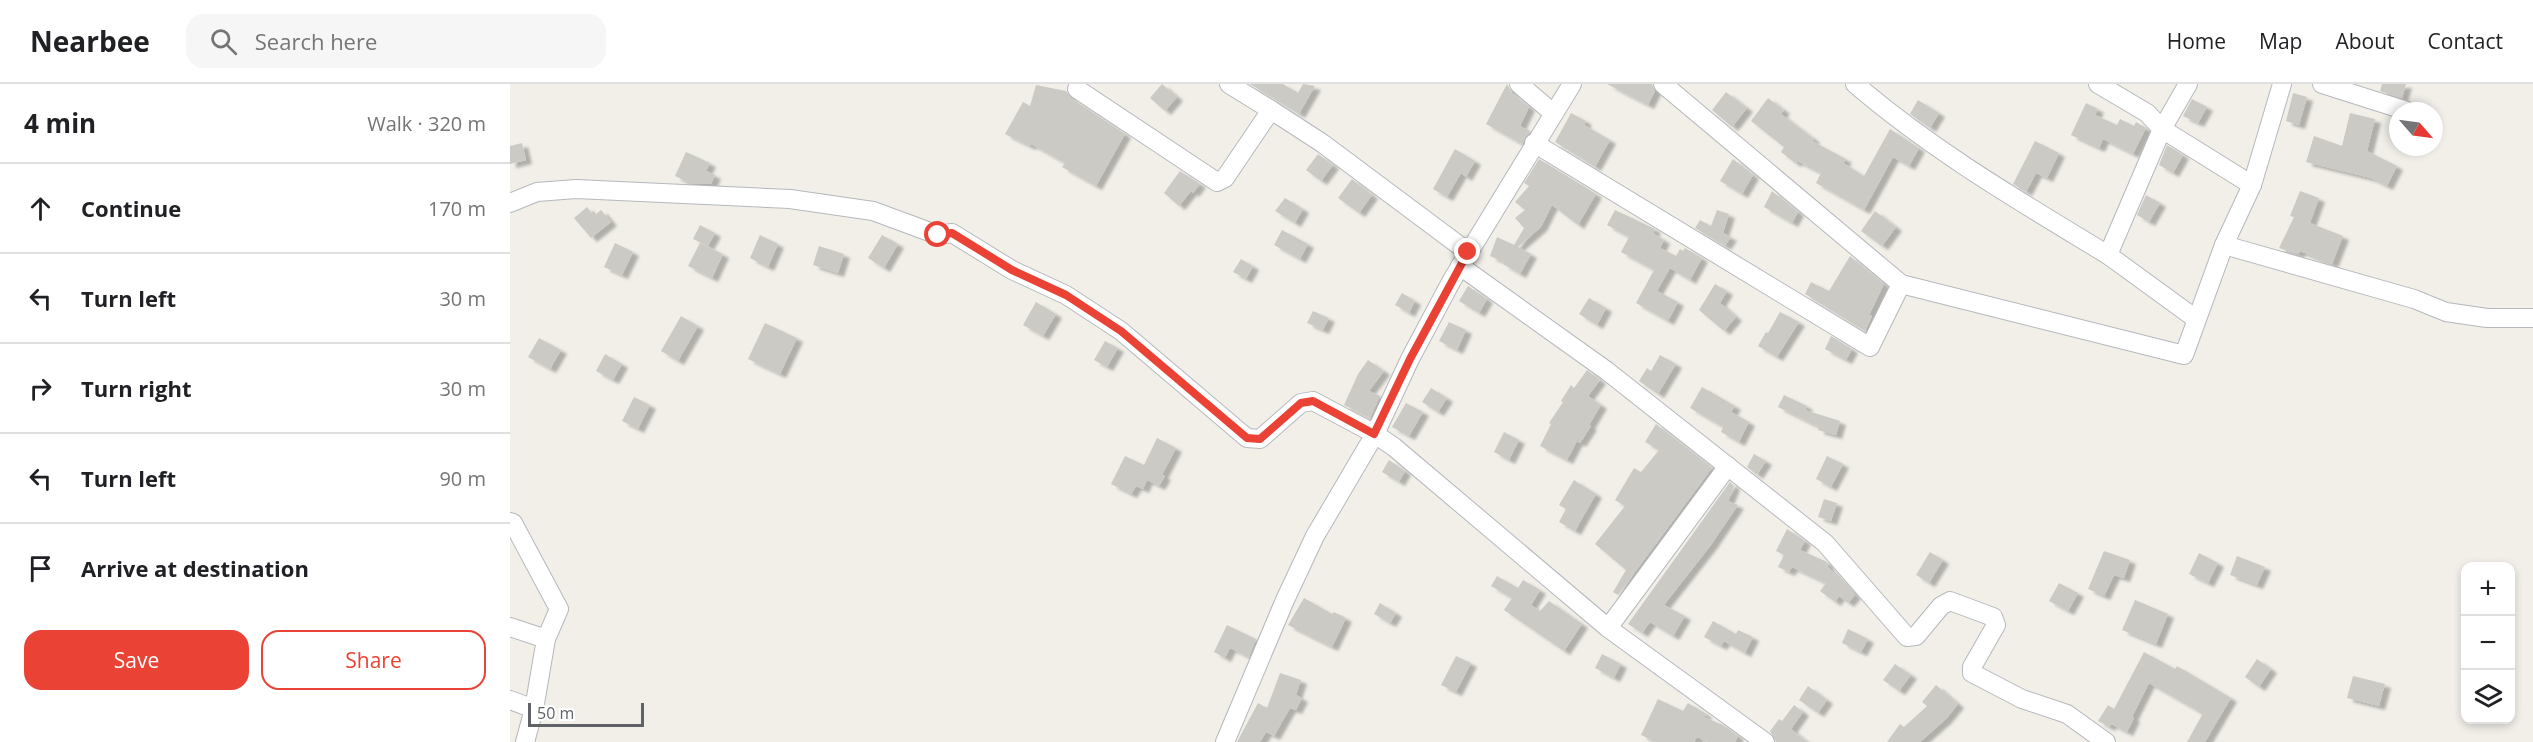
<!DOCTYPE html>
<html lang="en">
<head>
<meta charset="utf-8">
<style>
  :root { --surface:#fff; --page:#f6f6f6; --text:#202124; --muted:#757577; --line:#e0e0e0; --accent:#ea4335 }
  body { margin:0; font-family:"Open Sans",sans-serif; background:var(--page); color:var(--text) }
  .controls { position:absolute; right:18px; bottom:18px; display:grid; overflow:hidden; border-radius:12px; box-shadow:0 3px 9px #0003 }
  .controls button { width:54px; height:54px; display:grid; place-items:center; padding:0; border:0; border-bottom:2px solid var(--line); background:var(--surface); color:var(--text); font:30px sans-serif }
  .compass { position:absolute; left:1879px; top:18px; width:54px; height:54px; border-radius:50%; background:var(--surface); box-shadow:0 3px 9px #0003; rotate:118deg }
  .scale { position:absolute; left:18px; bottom:15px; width:116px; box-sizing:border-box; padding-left:6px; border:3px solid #5f6368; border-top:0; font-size:16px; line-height:21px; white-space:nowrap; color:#5f6368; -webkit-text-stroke:4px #fff; paint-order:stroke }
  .stop { position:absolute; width:18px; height:18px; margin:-14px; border:4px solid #ea4335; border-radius:50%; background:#fff }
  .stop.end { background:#ea4335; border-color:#fff; box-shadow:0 2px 6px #0008 }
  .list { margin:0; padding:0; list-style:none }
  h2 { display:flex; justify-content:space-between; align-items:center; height:78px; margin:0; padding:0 24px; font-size:26px }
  h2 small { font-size:20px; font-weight:400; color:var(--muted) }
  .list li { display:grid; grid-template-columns:39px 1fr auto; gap:18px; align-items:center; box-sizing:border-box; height:90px; padding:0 24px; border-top:2px solid var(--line) }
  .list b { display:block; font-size:22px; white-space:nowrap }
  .list em { font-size:20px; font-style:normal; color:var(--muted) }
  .actions { display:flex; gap:12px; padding:18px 24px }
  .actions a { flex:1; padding:14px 0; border:2px solid var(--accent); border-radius:18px; text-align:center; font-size:21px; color:var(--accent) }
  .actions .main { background:var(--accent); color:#fff }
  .icon { flex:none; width:33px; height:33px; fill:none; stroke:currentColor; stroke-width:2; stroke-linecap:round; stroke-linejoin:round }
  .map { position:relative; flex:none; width:2023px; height:658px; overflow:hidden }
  header { display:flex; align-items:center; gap:36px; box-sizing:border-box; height:84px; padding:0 30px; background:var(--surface); border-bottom:2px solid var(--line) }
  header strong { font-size:28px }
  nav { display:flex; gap:33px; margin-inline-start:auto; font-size:21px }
  .search { width:420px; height:54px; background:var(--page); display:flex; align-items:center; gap:15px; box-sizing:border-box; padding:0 21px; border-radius:18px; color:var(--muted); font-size:22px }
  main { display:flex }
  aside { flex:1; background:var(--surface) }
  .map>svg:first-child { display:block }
  .building { fill:#cccac5; filter:url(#shadow) }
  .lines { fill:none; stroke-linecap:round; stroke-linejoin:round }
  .minor-casing { stroke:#b5b8bc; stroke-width:20 }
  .minor { stroke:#fff; stroke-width:18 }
  .route { stroke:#ea4335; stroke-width:8 }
</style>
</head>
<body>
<header>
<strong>Nearbee</strong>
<div class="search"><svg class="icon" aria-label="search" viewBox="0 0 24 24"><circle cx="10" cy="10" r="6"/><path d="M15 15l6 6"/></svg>Search here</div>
<nav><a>Home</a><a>Map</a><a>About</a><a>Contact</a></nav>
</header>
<main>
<aside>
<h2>4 min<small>Walk · 320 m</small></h2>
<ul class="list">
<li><svg class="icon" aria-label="ahead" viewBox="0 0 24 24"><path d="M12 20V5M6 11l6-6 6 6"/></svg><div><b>Continue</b></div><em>170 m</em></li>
<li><svg class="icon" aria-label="left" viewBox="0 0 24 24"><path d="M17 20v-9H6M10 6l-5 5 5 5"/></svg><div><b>Turn left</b></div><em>30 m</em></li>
<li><svg class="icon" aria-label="right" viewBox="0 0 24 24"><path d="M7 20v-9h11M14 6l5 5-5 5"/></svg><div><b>Turn right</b></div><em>30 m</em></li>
<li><svg class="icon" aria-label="left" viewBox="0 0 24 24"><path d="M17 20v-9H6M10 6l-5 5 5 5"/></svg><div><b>Turn left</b></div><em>90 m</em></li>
<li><svg class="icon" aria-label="arrive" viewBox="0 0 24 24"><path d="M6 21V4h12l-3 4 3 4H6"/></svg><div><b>Arrive at destination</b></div></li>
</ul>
<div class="actions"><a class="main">Save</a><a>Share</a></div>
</aside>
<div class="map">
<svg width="2023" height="658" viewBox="0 0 2023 658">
  <defs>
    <filter id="shadow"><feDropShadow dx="6" dy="4" stdDeviation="1.5" flood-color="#0004"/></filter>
  </defs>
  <rect width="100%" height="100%" fill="#f1efe8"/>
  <g class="building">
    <polygon points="652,0 667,13 655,27 640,14"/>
    <polygon points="740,0 773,0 788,9 793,0 805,2 789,30"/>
    <polygon points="997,0 1002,9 1019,23 1010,42 1020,47 1012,60 976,40"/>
    <polygon points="1097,0 1142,0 1145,7 1138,21"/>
    <polygon points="1872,0 1896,0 1892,14 1870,7"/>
    <polygon points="526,1 556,7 561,14 615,50 586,102 552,83 555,79 521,60 520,62 495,50 513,18 520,22"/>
    <polygon points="1216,8 1237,24 1222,43 1202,26"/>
    <polygon points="1783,9 1797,13 1789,41 1776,37"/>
    <polygon points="1258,14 1274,26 1271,30 1304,55 1302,57 1336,75 1333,79 1354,92 1380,45 1409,64 1399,82 1383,73 1354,126 1306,99 1311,89 1287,77 1285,79 1271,68 1274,63 1241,37"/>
    <polygon points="1682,15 1697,23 1688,39 1673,32"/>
    <polygon points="1408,16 1429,29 1420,44 1400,30"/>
    <polygon points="1576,19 1588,25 1585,31 1607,41 1610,35 1624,42 1626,38 1636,44 1623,70 1593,55 1589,64 1561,51"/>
    <polygon points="1061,29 1076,37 1074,41 1100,56 1085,83 1045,58"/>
    <polygon points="1840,29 1865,35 1857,67 1887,82 1877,102 1861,94 1796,78 1804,52 1832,62"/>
    <polygon points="1525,57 1549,69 1537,94 1526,89 1516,108 1503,100"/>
    <polygon points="12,59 16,76 0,80 0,62"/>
    <polygon points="1657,61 1673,71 1663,89 1649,81"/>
    <polygon points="945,65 965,77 956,93 951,89 937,113 923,105"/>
    <polygon points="176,68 200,79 196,87 205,91 201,100 180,99 165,92"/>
    <polygon points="808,70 823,81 811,97 796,86"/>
    <polygon points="1029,75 1086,110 1068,141 1042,121 1031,143 1008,163 1021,170 1010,190 993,180 994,178 980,172 987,153 1004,161 1014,144 1005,134 1015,126 1005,118 1019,102 1014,99"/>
    <polygon points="1223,75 1243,91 1232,110 1210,97"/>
    <polygon points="670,87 690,100 683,109 681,107 669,122 654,109"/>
    <polygon points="842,95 862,111 849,129 828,114"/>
    <polygon points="1262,107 1288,128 1282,139 1254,123"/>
    <polygon points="1790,107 1809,114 1800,139 1833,152 1822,180 1790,167 1788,170 1769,164 1784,133 1780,132"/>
    <polygon points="1636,111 1650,119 1639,138 1627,131"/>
    <polygon points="775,114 793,125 785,139 765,127"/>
    <polygon points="77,123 84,132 91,126 101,138 81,154 64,134"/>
    <polygon points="1105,126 1145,145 1143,149 1154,156 1150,164 1166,172 1170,165 1173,167 1175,164 1192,174 1180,196 1160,184 1147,207 1168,218 1158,237 1126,219 1144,186 1111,168 1119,153 1097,141"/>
    <polygon points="1207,126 1219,130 1213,149 1221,153 1215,162 1185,144 1190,136 1201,142"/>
    <polygon points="1365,127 1386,143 1372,162 1351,147"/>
    <polygon points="190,141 205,149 198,162 183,155"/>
    <polygon points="772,146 798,160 790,175 764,161"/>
    <polygon points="250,151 268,160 258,183 240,174"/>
    <polygon points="372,151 388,160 374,184 358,174"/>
    <polygon points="105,159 123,168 112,191 94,183"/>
    <polygon points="190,159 213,170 202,194 178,182"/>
    <polygon points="309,162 334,170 328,189 303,181"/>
    <polygon points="1340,172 1374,200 1359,231 1362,232 1355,247 1295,210 1301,198 1319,207"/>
    <polygon points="731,175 743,182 736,195 723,188"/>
    <polygon points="1205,200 1217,207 1210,219 1226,233 1214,247 1189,226"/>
    <polygon points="958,202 977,215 969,229 949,217"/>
    <polygon points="892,209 905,217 899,229 885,221"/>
    <polygon points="1079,214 1096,224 1087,241 1069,230"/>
    <polygon points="526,218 546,230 533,252 513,241"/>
    <polygon points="803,227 819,234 813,246 797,239"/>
    <polygon points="1270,228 1289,238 1267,273 1248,262 1256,248 1258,249"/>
    <polygon points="171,232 188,242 168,277 151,267"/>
    <polygon points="939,238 956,246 947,266 929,257"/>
    <polygon points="255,239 287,254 270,290 238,275"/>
    <polygon points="1321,252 1342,265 1336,276 1315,265"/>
    <polygon points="29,254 51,266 40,285 18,273"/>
    <polygon points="595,257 608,264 597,283 584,276"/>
    <polygon points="95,270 112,280 103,296 86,287"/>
    <polygon points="1150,271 1166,280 1148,310 1129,297 1137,284 1141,287"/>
    <polygon points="858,276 874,287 859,307 870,312 860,334 834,321 848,290"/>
    <polygon points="1077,286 1090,296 1078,312 1091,321 1079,341 1081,342 1070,359 1067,357 1057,376 1030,362 1041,340 1039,339 1053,318 1051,317 1061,301 1064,304"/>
    <polygon points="1192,303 1225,322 1221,328 1239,338 1229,358 1211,348 1213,343 1180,324"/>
    <polygon points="921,304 937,314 928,328 912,318"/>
    <polygon points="1274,311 1297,322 1295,326 1330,337 1326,351 1308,346 1309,343 1268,323"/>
    <polygon points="124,313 140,321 128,345 112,337"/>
    <polygon points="896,319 913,328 899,352 882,343"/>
    <polygon points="1146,340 1202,384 1108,511 1103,508 1116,486 1085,460 1115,422 1105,416 1124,384 1131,388 1149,366 1135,358"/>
    <polygon points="994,348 1009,356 999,376 984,368"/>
    <polygon points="647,354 666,364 652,391 655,392 649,402 637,396 633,405 626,402 621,410 601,400 615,372 634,381"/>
    <polygon points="1244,370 1256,377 1247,391 1237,383"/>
    <polygon points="1317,372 1333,380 1321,403 1306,395"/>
    <polygon points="879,376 895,387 889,398 872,388"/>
    <polygon points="1064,396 1086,410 1065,447 1049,438 1056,425 1049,421"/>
    <polygon points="1220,398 1224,402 1218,417 1228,421 1201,461 1154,521 1175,532 1163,552 1140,538 1132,549 1118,540"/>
    <polygon points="1314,415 1327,419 1321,437 1308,433"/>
    <polygon points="1277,445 1295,457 1290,466 1317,478 1318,483 1345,511 1338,519 1329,512 1325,518 1310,507 1316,499 1282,483 1279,488 1268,483 1274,471 1266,467"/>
    <polygon points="1594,467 1620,476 1614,494 1604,491 1594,512 1578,505"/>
    <polygon points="1420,468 1433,476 1419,499 1406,491"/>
    <polygon points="1689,469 1708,479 1698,499 1679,490"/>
    <polygon points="1727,472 1755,483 1747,501 1720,491"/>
    <polygon points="987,492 1008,504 1013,496 1030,506 1021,521 1030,527 1039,517 1072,540 1054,567 994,526 1002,514 981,502"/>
    <polygon points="1549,499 1568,509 1558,527 1539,517"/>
    <polygon points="794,514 822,530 824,528 836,534 822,563 778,541"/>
    <polygon points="1625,516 1658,530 1646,560 1612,546"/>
    <polygon points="870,519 886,529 880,539 864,530"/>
    <polygon points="1203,537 1226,550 1228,546 1243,553 1235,569 1214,557 1211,562 1194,553"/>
    <polygon points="717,541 746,555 739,573 720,564 715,574 704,568"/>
    <polygon points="1338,545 1358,555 1351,568 1332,559"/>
    <polygon points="1634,568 1665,585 1667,582 1721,614 1695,658 1677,658 1692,631 1688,627 1639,599 1622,633 1624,634 1617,648 1601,640 1599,643 1588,637 1598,621 1604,625"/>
    <polygon points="1092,570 1111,580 1104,594 1085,584"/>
    <polygon points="946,572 961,579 946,608 931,601"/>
    <polygon points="1747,575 1761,585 1749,603 1735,593"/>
    <polygon points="1385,580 1401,591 1389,607 1373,596"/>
    <polygon points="770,589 791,596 786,611 792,614 786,626 780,624 764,652 756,648 750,658 727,658 748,619 757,624"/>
    <polygon points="1843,592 1875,600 1869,622 1837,614"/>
    <polygon points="1426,601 1448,620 1436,635 1410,658 1377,658 1390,640 1394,643 1417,622 1412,618"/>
    <polygon points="1298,602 1317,616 1308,629 1289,616"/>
    <polygon points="1148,615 1173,627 1178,619 1196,630 1194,633 1213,641 1228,652 1225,658 1198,658 1187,653 1184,658 1146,658 1131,651"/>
    <polygon points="1284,621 1293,628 1281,645 1297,658 1266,658 1260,647 1269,635 1272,637"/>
  </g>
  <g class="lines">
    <defs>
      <g id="minor">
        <polyline points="719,0 761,26"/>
        <polyline points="1009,0 1043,29"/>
        <polyline points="1153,0 1391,200"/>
        <path d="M 1345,0 C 1423,67 1511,118 1598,171"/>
        <polyline points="1588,0 1637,29 1652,45 1598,171 1686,235"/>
        <polyline points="1678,0 1652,45 1742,101"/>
        <polyline points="1812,0 1897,27"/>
        <polyline points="567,5 707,98 715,94 761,26 812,59 958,168"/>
        <polyline points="1024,59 1360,263 1391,200 1674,271 1714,161 1742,101 1772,0"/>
        <polyline points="0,119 27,108 66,105 280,115 363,127 428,151 442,149 502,186 556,211 611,247 737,354 750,355 791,319 803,317 865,350 884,363 1098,544 1255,658"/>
        <polyline points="1714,161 1904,215 1936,228 1977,234 2023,234"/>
        <polyline points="950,182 1097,287 1315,459 1397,553 1406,552 1431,522 1440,517 1483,533 1486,541 1462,583 1462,589 1512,615 1557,630 1596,658"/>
        <polyline points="0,438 3,439 49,525 36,555"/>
        <polyline points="0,543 36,555 24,625"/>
        <polyline points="1098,544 1218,382"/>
        <polyline points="0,616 24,625 15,658"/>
        <polyline points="715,658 775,516 805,452 865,350 900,275 942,196 1062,0"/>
      </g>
    </defs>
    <use href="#minor" class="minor-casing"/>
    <use href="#minor" class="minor"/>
  </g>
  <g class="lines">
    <polyline class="route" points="428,151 442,149 502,186 556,211 611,247 737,354 750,355 791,319 803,317 864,350 900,275 958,168"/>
  </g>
</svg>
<div class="controls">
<button>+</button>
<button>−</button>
<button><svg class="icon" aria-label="layers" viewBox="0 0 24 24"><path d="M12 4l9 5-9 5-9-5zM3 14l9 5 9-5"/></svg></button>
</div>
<svg class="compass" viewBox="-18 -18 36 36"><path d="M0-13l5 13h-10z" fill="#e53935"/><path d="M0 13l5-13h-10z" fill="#757577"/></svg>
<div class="scale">50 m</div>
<div class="stop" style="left:428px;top:151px"></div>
<div class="stop end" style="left:958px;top:168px"></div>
</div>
</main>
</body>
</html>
